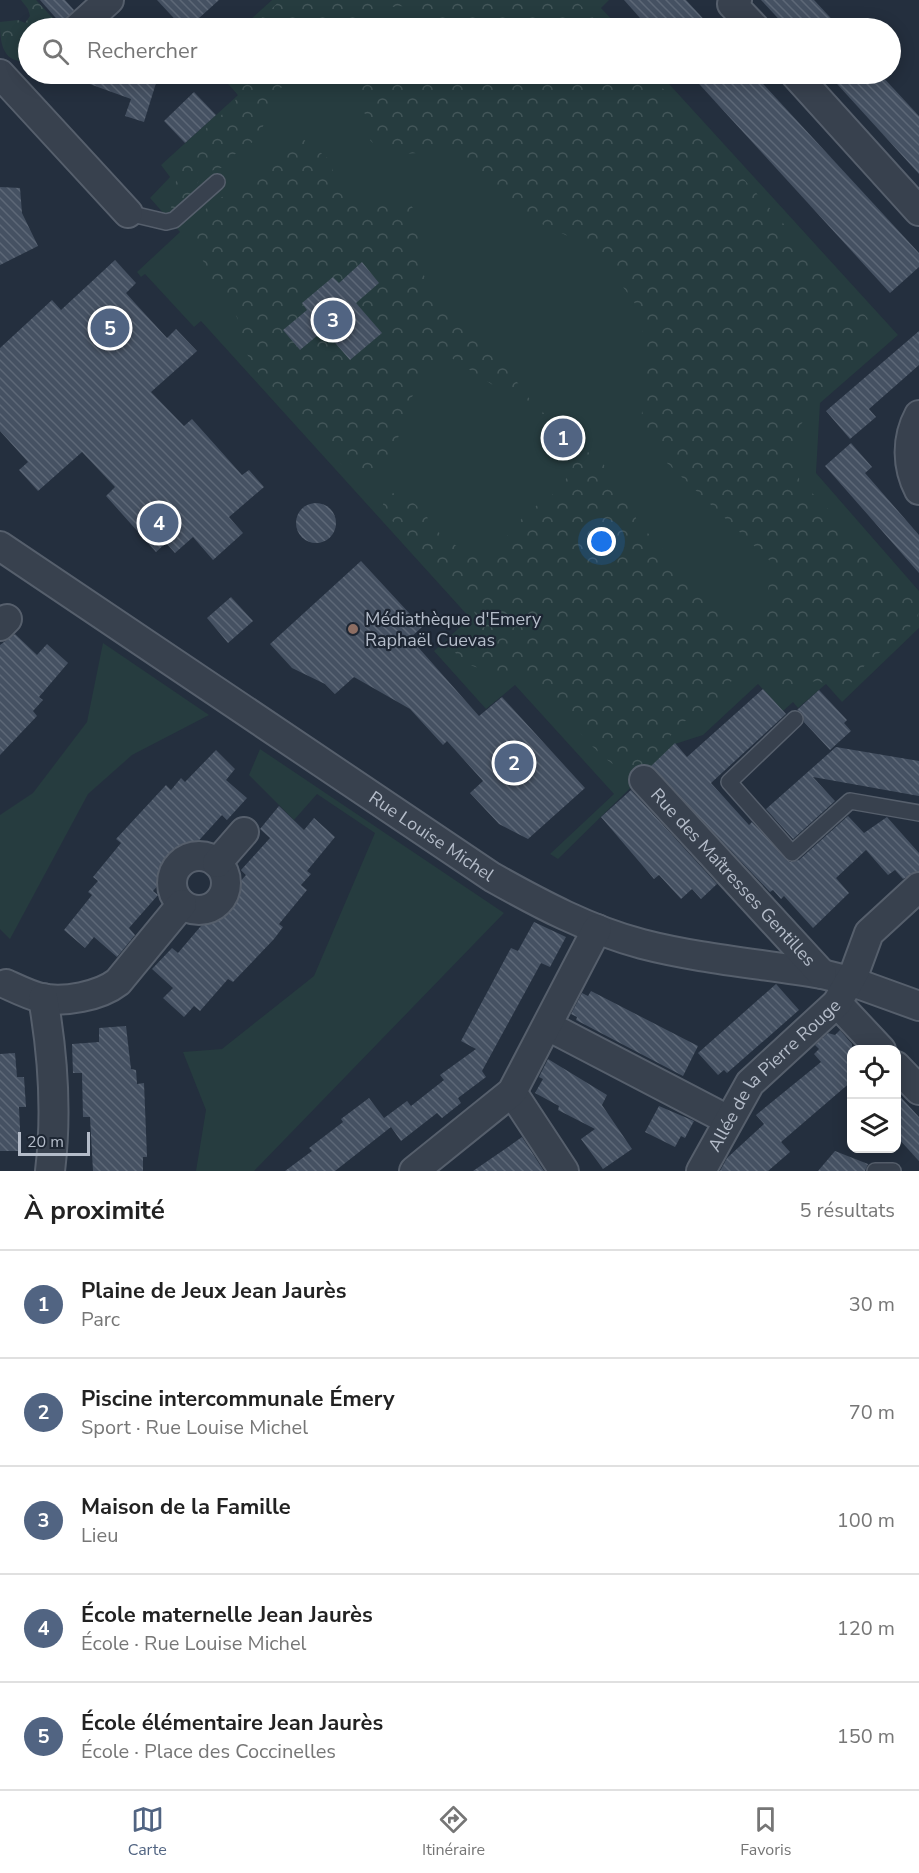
<!DOCTYPE html>
<html lang="fr">
<head>
<meta charset="utf-8">
<style>
  :root { --surface:#fff; --page:#f6f6f6; --text:#222; --muted:#767676; --line:#e0e0e0; --accent:#516482 }
  body { margin:0; font-family:"Nunito Sans",sans-serif; background:var(--page); color:var(--text) }
  .controls { position:absolute; right:18px; bottom:18px; display:grid; overflow:hidden; border-radius:12px; box-shadow:0 3px 15px #0003 }
  .controls button { width:54px; height:54px; display:grid; place-items:center; padding:0; border:0; border-bottom:2px solid var(--line); background:var(--surface); color:var(--text); font:30px sans-serif }
  .scale { position:absolute; left:18px; bottom:15px; width:72px; box-sizing:border-box; padding-left:6px; border:3px solid #b4bcc9; border-top:0; font-size:16px; line-height:21px; white-space:nowrap; color:#b4bcc9; -webkit-text-stroke:4px #1d2633; paint-order:stroke }
  .you { position:absolute; left:602px; top:542px; width:21px; height:21px; margin:-15px; border:4px solid #fff; border-radius:50%; background:#1a73e8; box-shadow:0 0 0 9px #1a73e833 }
  .badge { display:grid; place-items:center; width:39px; height:39px; border-radius:50%; background:var(--accent); color:#fff; font-size:20px; font-weight:700 }
  .pin { position:absolute; translate:-50% -50%; border:3px solid #fff; box-shadow:0 2px 6px #0006 }
  .list { margin:0; padding:0; list-style:none }
  h2 { display:flex; justify-content:space-between; align-items:center; height:78px; margin:0; padding:0 24px; font-size:26px }
  h2 small { font-size:20px; font-weight:400; color:var(--muted) }
  .list li { display:grid; grid-template-columns:39px 1fr auto; gap:18px; align-items:center; box-sizing:border-box; height:108px; padding:0 24px; border-top:2px solid var(--line) }
  .list b { display:block; font-size:22px; white-space:nowrap }
  .list p { margin:0; font-size:20px; white-space:nowrap; color:var(--muted) }
  .list em { font-size:20px; font-style:normal; color:var(--muted) }
  .icon { flex:none; width:33px; height:33px; fill:none; stroke:currentColor; stroke-width:2; stroke-linecap:round; stroke-linejoin:round }
  .map { position:relative; flex:none; width:919px; height:1171px; overflow:hidden }
  .search { position:absolute; background:var(--surface); box-shadow:0 3px 15px #0003; left:18px; right:18px; top:18px; height:66px; display:flex; align-items:center; gap:15px; box-sizing:border-box; padding:0 21px; border-radius:33px; color:var(--muted); font-size:22px }
  .sheet { height:618px; background:var(--surface) }
  nav { display:flex; justify-content:space-around; align-items:center; box-sizing:border-box; height:84px; border-top:2px solid var(--line); background:var(--surface); font-size:16px; color:var(--muted) }
  nav a { display:grid; justify-items:center; gap:3px }
  nav .on { color:var(--accent) }
  .map>svg:first-child { display:block }
  .green { fill:#263c3f }
  .forest { fill:url(#forest-crowns) }
  .building { fill:url(#building-back-hatch) }
  .lines { fill:none; stroke-linecap:round; stroke-linejoin:round }
  .service-casing { stroke:#565f6c; stroke-width:18 }
  .minor-casing { stroke:#565f6c; stroke-width:32 }
  .service { stroke:#38414e; stroke-width:15 }
  .minor { stroke:#38414e; stroke-width:28 }
  .education-dot { fill:#8d6e63; stroke:#1d2633; stroke-width:2 }
  .labels { text-anchor:middle; stroke-width:4.5; stroke-linejoin:round; paint-order:stroke }
  .poi-label { font-size:18px; fill:#b4bcc9; stroke:#1d2633; text-anchor:start }
  .street-label { font-size:18px; fill:#b4bcc9; stroke:#1d2633 }
</style>
</head>
<body>
<div class="map">
<svg width="919" height="1171" viewBox="0 0 919 1171">
  <defs>
    <pattern id="forest-crowns" width="20" height="18" patternUnits="userSpaceOnUse" patternTransform="scale(1.5)"><rect width="20" height="18" fill="#263c3f"/><path d="M2 6a3 3 0 1 1 6 0M12 15a3 3 0 1 1 6 0" fill="none" stroke="#435659"/></pattern>
    <pattern id="building-back-hatch" width="6" height="6" patternUnits="userSpaceOnUse" patternTransform="scale(1.5)"><rect width="6" height="6" fill="#455162"/><path d="M-1 5l2 2M0 0l6 6M5-1l2 2" fill="none" stroke="#5d6877"/></pattern>
  </defs>
  <rect width="100%" height="100%" fill="#242f3e"/>
  <g class="green">
    <polygon points="272,0 609,0 601,8 620,28 241,28"/>
    <polygon points="219,74 660,74 898,335 820,403 816,473 919,591 919,628 842,702 826,684 798,708 793,702 783,711 758,684 703,735 675,744 558,859 550,854 614,794 515,685 486,709 434,651 470,618 201,321 194,327 145,274 141,277 137,272 180,232 150,198 170,177 161,165 238,95"/>
    <polygon points="103,643 209,715 132,755 88,794 10,939 0,929 0,815 33,793 87,722"/>
    <polygon points="260,749 504,913 254,1171 196,1171 206,1110 183,1052 222,1049 314,976 375,833 317,794 294,820 249,775"/>
  </g>
  <g class="forest">
    <path d="M 21,0 L 36,0 L 62,28 L 28,28 L 28,61 C 2,64 0,42 0,22 L 18,20 L 25,23 L 30,16 L 28,9 Z"/>
    <polygon points="281,0 575,0 604,28 418,28 419,18 414,11 401,6 376,9 346,28 250,28"/>
    <path d="M 222,74 L 312,74 L 309,77 L 291,79 L 281,88 L 257,139 L 235,154 L 224,167 L 207,172 L 199,180 L 183,209 L 172,210 L 168,197 C 181,174 187,153 203,132 C 214,118 232,111 238,95 Z"/>
    <path d="M 370,74 L 650,74 L 873,324 L 867,354 L 819,396 L 793,437 L 792,458 L 800,481 L 919,599 L 918,619 L 891,645 L 869,660 L 850,684 L 841,687 L 816,681 L 780,689 L 760,674 L 746,671 L 733,679 L 706,716 C 679,714 672,737 656,755 C 648,763 637,767 627,772 C 591,757 561,705 535,675 C 510,671 463,675 453,648 L 476,616 L 471,604 L 452,587 L 385,513 L 383,504 L 392,493 L 406,496 L 425,513 L 433,528 L 467,554 L 491,555 L 529,510 L 548,499 L 561,486 L 572,470 L 574,458 L 514,399 L 447,355 C 400,388 410,427 384,469 L 357,474 L 340,463 L 306,420 L 257,371 L 247,354 L 238,320 L 228,297 L 215,284 L 197,249 L 196,233 L 202,212 L 218,199 L 241,188 L 289,140 L 303,139 L 330,160 L 338,190 L 364,205 L 411,205 L 421,221 L 417,262 L 441,308 L 495,351 L 527,396 L 577,447 L 598,457 L 607,469 L 612,492 L 631,504 L 637,521 L 740,635 L 773,609 L 768,592 L 771,562 L 666,462 L 641,424 L 647,348 L 636,305 L 603,259 L 570,237 L 511,210 L 455,147 C 426,150 391,164 370,140 L 371,121 L 360,108 L 357,92 Z"/>
  </g>
  <g class="building">
    <polygon points="40,0 65,0 74,10 62,25"/>
    <polygon points="157,0 219,0 188,28 183,28"/>
    <polygon points="624,0 686,0 712,28 649,28"/>
    <polygon points="761,0 814,0 840,28 787,28"/>
    <polygon points="73,74 128,74 156,83 144,122 125,116 131,99 73,78"/>
    <polygon points="690,74 754,74 919,253 919,267 890,293"/>
    <polygon points="828,74 880,74 919,116 919,174"/>
    <polygon points="194,92 216,115 185,143 164,121"/>
    <polygon points="0,187 20,188 22,213 38,246 0,265"/>
    <polygon points="115,260 136,283 126,293 134,302 167,338 176,329 197,351 151,392 184,426 192,419 242,475 249,470 264,487 229,517 243,533 213,560 193,537 175,553 166,543 156,552 106,496 115,487 82,452 38,491 19,470 28,462 0,431 0,348 52,300 61,310"/>
    <polygon points="362,262 379,283 356,303 382,333 350,360 324,330 300,350 283,330 307,310 302,303 333,277 339,283"/>
    <polygon points="919,331 919,365 869,409 876,417 850,439 826,411"/>
    <polygon points="851,443 872,467 865,473 919,535 919,573 825,466"/>
    <circle cx="316" cy="523" r="20"/>
    <polygon points="361,561 422,627 410,638 479,716 502,697 585,788 528,839 499,824 470,793 483,781 447,741 443,745 410,709 354,677 335,694 325,684 292,668 270,644"/>
    <polygon points="231,597 253,621 228,643 207,618"/>
    <polygon points="15,634 37,655 47,644 68,663 39,697 43,700 33,711 37,716 0,755 0,645"/>
    <polygon points="763,689 786,714 711,783 749,825 752,822 790,862 799,860 848,816 864,833 887,817 919,853 919,871 903,879 895,870 888,875 866,850 836,878 849,893 813,928 784,896 781,899 773,890 770,892 651,766 675,743 687,757"/>
    <polygon points="819,690 847,720 844,723 851,731 830,750 804,722 802,713 797,710"/>
    <polygon points="836,747 919,761 919,796 813,777 835,801 793,839 766,809"/>
    <polygon points="216,750 235,769 226,780 247,798 227,820 222,815 192,848 187,843 158,877 162,881 153,891 158,895 129,928 135,935 117,957 94,937 85,948 64,930 92,895 88,892 98,881 93,877 121,843 116,839 166,785 171,790 181,778 185,782"/>
    <polygon points="631,790 717,884 701,899 692,889 681,899 659,875 654,879 601,817"/>
    <polygon points="279,806 304,830 314,818 335,837 307,871 311,874 301,885 307,890 279,924 283,927 274,939 233,982 228,979 200,1011 194,1006 184,1017 163,998 173,988 152,969 172,948 178,953 206,920 211,924 241,891 236,886 246,875 241,870 270,838 260,829"/>
    <polygon points="534,922 566,937 550,967 541,963 482,1071 486,1077 458,1098 461,1103 442,1118 437,1113 401,1141 391,1127 335,1171 285,1171 312,1151 309,1148 343,1122 341,1119 369,1098 384,1118 407,1101 411,1106 444,1080 440,1075 476,1049 461,1041 511,948 518,951"/>
    <polygon points="776,984 799,1010 727,1073 724,1070 718,1075 698,1053"/>
    <polygon points="591,991 698,1046 683,1076 576,1020 577,1017 571,1014 582,993 588,996"/>
    <polygon points="126,1026 131,1069 136,1070 137,1084 144,1083 147,1157 143,1157 143,1171 93,1171 90,1117 83,1117 82,1073 73,1073 72,1044 99,1042 99,1028"/>
    <polygon points="840,1030 852,1044 852,1081 781,1142 790,1152 768,1171 720,1171 727,1158 764,1124 756,1115 821,1062 814,1054 819,1049 815,1045 828,1033 835,1035"/>
    <polygon points="15,1053 17,1077 24,1077 26,1107 19,1107 21,1151 0,1151 0,1054"/>
    <polygon points="548,1059 607,1095 602,1105 632,1149 603,1169 581,1139 595,1129 558,1110 559,1106 535,1093 543,1079 539,1077"/>
    <polygon points="897,1093 919,1117 919,1161 897,1137"/>
    <polygon points="659,1106 694,1121 685,1138 681,1136 675,1147 645,1132"/>
    <polygon points="522,1137 544,1171 473,1171 508,1147"/>
    <polygon points="835,1151 868,1164 865,1171 818,1171"/>
  </g>
  <g class="lines">
    <defs>
      <g id="service">
        <polyline points="128,213 166,222 174,220 217,182"/>
        <polyline points="795,719 729,782 792,853 850,801 919,813"/>
        <polyline points="875,1171 893,1171"/>
      </g>
      <g id="minor">
        <polyline points="737,0 732,4 755,28"/>
        <polyline points="78,28 109,0"/>
        <polyline points="0,74 128,213"/>
        <polyline points="795,74 919,211"/>
        <path d="M 919,415 C 906,439 907,467 919,490"/>
        <path id="s1" d="M 0,546 L 492,877 C 540,904 589,930 642,944 C 700,959 763,964 822,974 L 850,981 L 919,1006"/>
        <polyline points="0,626 7,619"/>
        <path id="s2" d="M 644,780 L 822,974"/>
        <circle cx="199" cy="883" r="27"/>
        <polyline points="217,863 244,832"/>
        <path d="M 6,984 C 17,989 29,995 41,998 C 64,1003 100,996 118,982 L 182,904"/>
        <path d="M 43,998 C 53,1055 57,1114 50,1171"/>
        <polyline points="837,1003 881,1050"/>
        <polyline points="548,1026 728,1120"/>
        <polyline points="896,1066 919,1090"/>
        <polyline points="512,1092 564,1171"/>
        <polyline points="414,1171 512,1092 597,929"/>
        <path id="s3" d="M 701,1171 L 750,1083 L 837,1003 L 855,971 L 869,933 L 919,887"/>
      </g>
    </defs>
    <use href="#service" class="service-casing"/>
    <use href="#minor" class="minor-casing"/>
    <use href="#service" class="service"/>
    <use href="#minor" class="minor"/>
  </g>
  <circle class="education-dot" cx="353" cy="629" r="6"/>
  <g class="labels">
    <g class="poi-label">
      <text x="365" y="625">Médiathèque d'Emery<tspan x="365" dy="21">Raphaël Cuevas</tspan></text>
    </g>
    <g class="street-label">
      <text dy="6" stroke="none"><textPath href="#s1" startOffset="520">Rue Louise Michel</textPath></text>
      <text dy="6" stroke="none"><textPath href="#s2" startOffset="132">Rue des Maîtresses Gentilles</textPath></text>
      <text dy="6" stroke="none"><textPath href="#s3" startOffset="122">Allée de la Pierre Rouge</textPath></text>
    </g>
  </g>
</svg>
<div class="controls">
<button><svg class="icon" aria-label="locate" viewBox="0 0 24 24"><circle cx="12" cy="12" r="6"/><path d="M12 2v4M12 18v4M2 12h4M18 12h4"/></svg></button>
<button><svg class="icon" aria-label="layers" viewBox="0 0 24 24"><path d="M12 4l9 5-9 5-9-5zM3 14l9 5 9-5"/></svg></button>
</div>
<div class="scale">20 m</div>
<div class="you"></div>
<div class="pin badge" style="left:563px;top:438px">1</div>
<div class="pin badge" style="left:514px;top:763px">2</div>
<div class="pin badge" style="left:333px;top:320px">3</div>
<div class="pin badge" style="left:159px;top:523px">4</div>
<div class="pin badge" style="left:110px;top:328px">5</div>
<div class="search"><svg class="icon" aria-label="search" viewBox="0 0 24 24"><circle cx="10" cy="10" r="6"/><path d="M15 15l6 6"/></svg>Rechercher</div>
</div>
<section class="sheet">
<h2>À proximité<small>5 résultats</small></h2>
<ul class="list">
<li><span class="badge">1</span><div><b>Plaine de Jeux Jean Jaurès</b><p>Parc</p></div><em>30 m</em></li>
<li><span class="badge">2</span><div><b>Piscine intercommunale Émery</b><p>Sport · Rue Louise Michel</p></div><em>70 m</em></li>
<li><span class="badge">3</span><div><b>Maison de la Famille</b><p>Lieu</p></div><em>100 m</em></li>
<li><span class="badge">4</span><div><b>École maternelle Jean Jaurès</b><p>École · Rue Louise Michel</p></div><em>120 m</em></li>
<li><span class="badge">5</span><div><b>École élémentaire Jean Jaurès</b><p>École · Place des Coccinelles</p></div><em>150 m</em></li>
</ul>
</section>
<nav>
<a class="on"><svg class="icon" aria-label="map" viewBox="0 0 24 24"><path d="M3 6l6-2 6 2 6-2v14l-6 2-6-2-6 2zM9 4v14M15 6v14"/></svg>Carte</a>
<a><svg class="icon" aria-label="directions" viewBox="0 0 24 24"><path d="M12 3l9 9-9 9-9-9zM9 14v-3h6M13 9l2 2-2 2"/></svg>Itinéraire</a>
<a><svg class="icon" aria-label="saved" viewBox="0 0 24 24"><path d="M7 4h10v16l-5-4-5 4z"/></svg>Favoris</a>
</nav>
</body>
</html>
